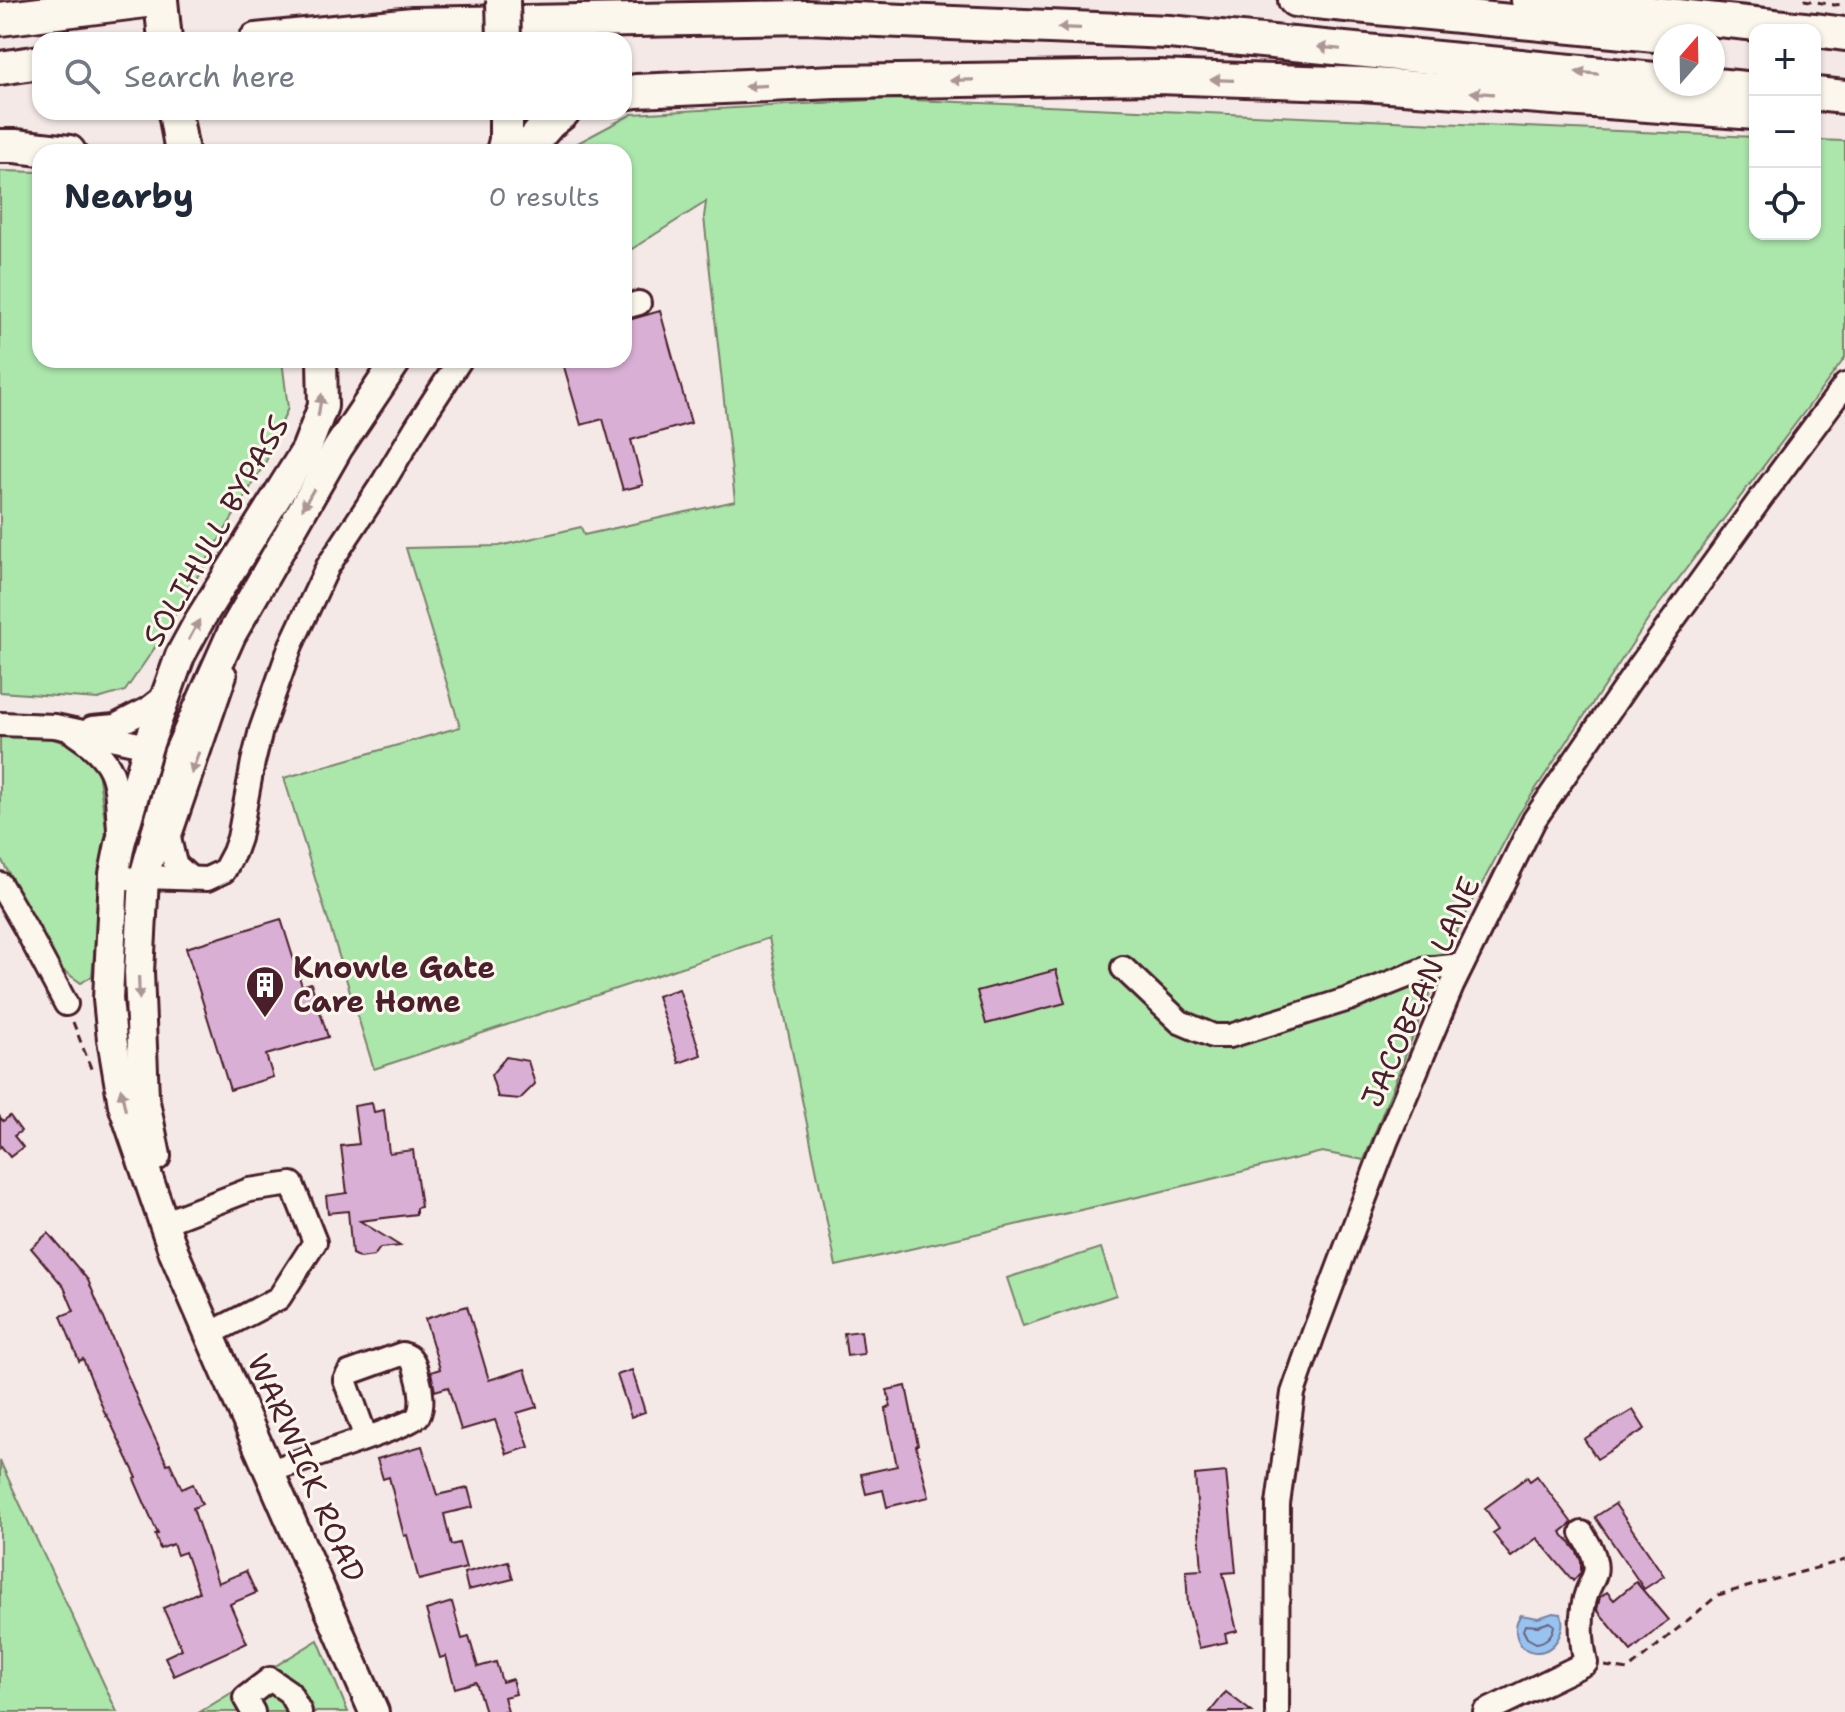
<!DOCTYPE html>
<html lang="en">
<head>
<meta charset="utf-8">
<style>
  :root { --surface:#fff; --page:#f2f2f3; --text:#1f2937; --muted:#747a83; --line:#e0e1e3 }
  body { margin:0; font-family:"Shantell Sans",sans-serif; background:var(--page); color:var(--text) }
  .controls { position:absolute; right:24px; top:24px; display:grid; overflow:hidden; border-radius:16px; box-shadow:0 2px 6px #0004 }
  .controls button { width:72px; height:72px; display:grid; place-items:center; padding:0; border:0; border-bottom:2px solid var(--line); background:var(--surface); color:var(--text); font:40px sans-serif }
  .compass { position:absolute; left:1653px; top:24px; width:72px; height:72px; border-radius:50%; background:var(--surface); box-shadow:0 2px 6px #0004; rotate:20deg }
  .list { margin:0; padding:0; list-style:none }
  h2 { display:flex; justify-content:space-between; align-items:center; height:104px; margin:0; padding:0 32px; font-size:34px }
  h2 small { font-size:26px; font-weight:400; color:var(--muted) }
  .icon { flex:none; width:44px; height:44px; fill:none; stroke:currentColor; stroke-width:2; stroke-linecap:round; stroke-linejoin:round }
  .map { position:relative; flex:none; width:1845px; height:1712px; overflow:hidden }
  .search { position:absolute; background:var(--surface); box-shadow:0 2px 6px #0004; left:32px; top:32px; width:600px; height:88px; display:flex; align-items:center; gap:20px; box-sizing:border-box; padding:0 28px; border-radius:24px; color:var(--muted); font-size:30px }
  .panel { position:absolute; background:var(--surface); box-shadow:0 2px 6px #0004; left:32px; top:144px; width:600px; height:224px; border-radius:24px }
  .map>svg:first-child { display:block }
  .green { fill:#abe6ab; stroke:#7a826b; stroke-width:2 }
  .water { fill:#97c3f0; stroke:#7881a1; stroke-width:2 }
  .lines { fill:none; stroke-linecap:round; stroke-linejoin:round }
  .shore { stroke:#69617a; stroke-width:2 }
  .building { fill:#daafd5; stroke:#4a1f2b; stroke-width:2 }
  .minor-casing { stroke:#4a1f2b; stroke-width:28 }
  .major-casing { stroke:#4a1f2b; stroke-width:34 }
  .highway-casing { stroke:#4a1f2b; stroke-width:38 }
  .path { stroke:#4a1f2b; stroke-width:3; stroke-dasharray:8 6; stroke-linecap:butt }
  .minor { stroke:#fbf7ec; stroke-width:22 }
  .major { stroke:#fbf7ec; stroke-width:28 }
  .highway { stroke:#fbf7ec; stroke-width:32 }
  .highway-bridge-casing { stroke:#4a1f2b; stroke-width:38; stroke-linecap:butt }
  .highway-bridge { stroke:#fbf7ec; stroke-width:32 }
  .oneway { fill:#ab9695 }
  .labels { text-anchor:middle; stroke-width:6; stroke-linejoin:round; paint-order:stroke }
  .street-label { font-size:30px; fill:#4a1f2b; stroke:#fbf7ec }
  .poi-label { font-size:30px; font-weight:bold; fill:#4a1f2b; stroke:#fbf7ec; text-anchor:start }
</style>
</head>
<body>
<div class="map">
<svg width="1845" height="1712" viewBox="0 0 1845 1712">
  <rect width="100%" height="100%" fill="#f4e9e7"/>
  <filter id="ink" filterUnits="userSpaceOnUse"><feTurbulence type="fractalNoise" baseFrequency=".0125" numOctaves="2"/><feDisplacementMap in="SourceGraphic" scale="16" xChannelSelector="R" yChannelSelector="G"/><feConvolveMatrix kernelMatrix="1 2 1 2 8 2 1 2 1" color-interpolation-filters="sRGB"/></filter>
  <g filter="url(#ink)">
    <g class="green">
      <polygon points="890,99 1755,137 1755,234 1815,234 1815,140 1845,141 1845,358 1652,614 1519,814 1448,948 1364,1160 1322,1152 1155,1193 836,1266 769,938 374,1069 284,778 460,727 406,548 499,546 581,527 584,535 735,501 704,217 706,202 624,254 624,152 561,152 632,114"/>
      <polygon points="0,171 40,172 40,360 282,360 288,408 266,461 158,643 125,691 98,699 0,692"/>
      <polygon points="29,731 80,748 98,771 106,828 92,976 81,983 60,968 0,857 0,735"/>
      <polygon points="1101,1248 1116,1295 1023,1326 1007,1278"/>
      <polygon points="0,1461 117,1712 0,1712"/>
      <polygon points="318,1640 348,1712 200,1712"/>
    </g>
    <path class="water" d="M 1553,1613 L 1561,1614 C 1566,1629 1556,1651 1538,1652 C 1517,1653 1510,1628 1521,1615 L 1538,1618 Z"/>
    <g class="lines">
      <path class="shore" d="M 1550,1622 L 1554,1625 C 1553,1635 1546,1642 1536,1643 L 1527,1638 L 1523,1630 L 1525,1625 L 1538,1626 Z"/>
    </g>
    <g class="building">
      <polygon points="660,311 691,423 631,440 643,485 623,490 603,419 581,425 562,360 624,360 624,338 629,336 625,321"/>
      <polygon points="281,919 302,986 311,983 328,1037 266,1055 273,1077 230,1090 186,948"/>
      <polygon points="1056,970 1065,1003 986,1024 977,991"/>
      <polygon points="679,989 701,1055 679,1063 657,996"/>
      <polygon points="506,1057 528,1061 535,1084 520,1099 498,1097 491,1075"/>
      <polygon points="372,1103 374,1112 384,1110 389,1153 413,1150 421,1207 416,1208 416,1214 360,1221 400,1246 380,1248 374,1256 360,1258 352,1254 348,1211 328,1213 326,1196 347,1193 341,1146 359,1144 354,1106"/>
      <polygon points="10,1116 21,1131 14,1136 23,1147 10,1157 1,1146 0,1147 0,1117 3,1121"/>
      <polygon points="48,1233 88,1280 144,1415 167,1464 170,1463 182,1489 193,1484 202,1504 193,1508 218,1583 246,1571 256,1593 230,1604 247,1643 174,1676 165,1657 182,1649 163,1608 199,1592 185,1552 177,1555 173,1544 160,1549 155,1534 158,1534 134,1479 137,1478 107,1415 106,1416 83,1359 79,1361 61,1316 74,1311 64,1287 31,1248"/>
      <polygon points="467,1306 489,1380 525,1369 537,1407 517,1413 529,1447 507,1454 495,1420 461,1430 448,1387 435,1391 431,1372 440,1369 425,1319"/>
      <polygon points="861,1331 864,1354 847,1356 844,1333"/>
      <polygon points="632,1370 645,1412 631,1417 617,1375"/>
      <polygon points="906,1386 918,1445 916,1446 929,1497 887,1507 883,1490 866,1494 861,1474 897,1466 885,1408 891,1407 887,1390"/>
      <polygon points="1633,1410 1645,1429 1597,1459 1584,1439"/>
      <polygon points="422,1446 437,1495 468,1488 473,1507 444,1514 451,1545 459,1543 466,1568 419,1580 407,1535 404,1536 389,1477 383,1479 377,1459"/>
      <polygon points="1226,1472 1236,1572 1223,1573 1237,1631 1225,1634 1227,1642 1199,1648 1188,1606 1186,1571 1202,1570 1195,1475"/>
      <polygon points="1537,1476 1572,1523 1561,1532 1576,1550 1581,1561 1581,1572 1573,1581 1537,1538 1511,1557 1493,1533 1499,1529 1485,1508 1527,1477 1530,1481"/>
      <polygon points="1615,1504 1664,1576 1644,1589 1595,1517"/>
      <polygon points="508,1561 513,1579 468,1590 464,1573"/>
      <polygon points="1636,1582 1668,1620 1631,1651 1597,1610 1600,1597 1607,1592 1614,1600"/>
      <polygon points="452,1602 462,1639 469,1637 478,1667 496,1662 502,1682 512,1679 516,1694 504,1697 508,1712 485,1712 476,1682 455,1688 446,1656 440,1658 426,1610"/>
      <polygon points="1226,1692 1252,1712 1210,1712"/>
    </g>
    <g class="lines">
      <defs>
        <g id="minor">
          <polyline points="624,307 639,303"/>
          <polyline points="0,724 55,726 148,746"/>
          <polyline points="92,728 115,726 148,709 166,695"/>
          <path d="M 75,734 C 119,763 116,781 119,830"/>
          <polyline points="190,878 175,864 169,838 225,675"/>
          <polyline points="129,879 144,877 207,879 224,871 234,852 239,838 253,762 261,730 291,645 328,566 384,481 417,426 460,360"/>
          <polyline points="0,884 25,927 66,1004"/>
          <polyline points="1123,968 1180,1022 1213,1036 1230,1036 1349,999 1425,969 1462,965"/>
          <polyline points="168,1221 249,1190 292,1184 315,1242 279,1298 210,1334"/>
          <path d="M 270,1471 C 290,1464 412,1425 418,1416 C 424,1406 421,1388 418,1378 C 415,1367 415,1357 402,1354 L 349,1373 L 345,1380 L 366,1438"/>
          <polyline points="253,1712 245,1698 270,1679 289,1692 300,1712"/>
          <polyline points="1277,1712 1278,1504 1293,1393 1313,1335 1386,1142 1452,986 1534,820 1639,667 1761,498 1845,385"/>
          <path d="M 1485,1712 L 1586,1663 C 1581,1642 1579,1613 1587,1592 C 1591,1581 1598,1574 1595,1562 C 1594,1551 1587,1542 1582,1533"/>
        </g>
        <g id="major">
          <polyline points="322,360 323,406 306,450 199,621 180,656 148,746 120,844 114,874 108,999 112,1039 123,1105 174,1253 374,1712"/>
          <polyline points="156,1156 144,1097 139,972 144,877 178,754 231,635 338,448 397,360"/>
        </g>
        <g id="highway">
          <polyline points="161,0 165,40"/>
          <polyline points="1295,0 1665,36"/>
          <polyline points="1528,0 1813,30"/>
          <polyline points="0,19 153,0"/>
          <polyline points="1815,30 1845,34"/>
          <polyline points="256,40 413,24 806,17 1169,32 1665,80"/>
          <polyline points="0,68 40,62"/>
          <polyline points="1705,84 1755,89"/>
          <polyline points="624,93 636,91 834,82 1157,77 1362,84 1755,113"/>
          <polyline points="1815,94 1845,97"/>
          <polyline points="175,112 182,152"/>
          <polyline points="0,146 15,146 69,152"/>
          <polyline points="503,152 506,140 506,112"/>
          <polyline points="524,152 549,123 563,112"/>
        </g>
      </defs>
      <use href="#minor" class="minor-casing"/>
      <use href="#major" class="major-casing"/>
      <use href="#highway" class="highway-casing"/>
      <g class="path">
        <polyline points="1804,0 1834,5 1845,4"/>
        <polyline points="73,1022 92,1071"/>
        <polyline points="1605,1666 1628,1670 1718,1595 1845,1560"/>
      </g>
      <use href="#minor" class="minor"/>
      <use href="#major" class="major"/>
      <use href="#highway" class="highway"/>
      <defs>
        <polyline id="highway-bridge" points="503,0 504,40"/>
      </defs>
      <use href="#highway-bridge" class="highway-bridge-casing"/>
      <use href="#highway-bridge" class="highway-bridge"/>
    </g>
    <defs><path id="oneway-solid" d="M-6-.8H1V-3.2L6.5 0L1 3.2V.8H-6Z" transform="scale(2)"/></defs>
    <g class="oneway">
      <use href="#oneway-solid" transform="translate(1069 28) rotate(-178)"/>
      <use href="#oneway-solid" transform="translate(1329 48) rotate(-174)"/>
      <use href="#oneway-solid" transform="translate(1587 73) rotate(-175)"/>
      <use href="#oneway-solid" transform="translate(962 80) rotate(179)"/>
      <use href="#oneway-solid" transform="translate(1222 80) rotate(-178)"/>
      <use href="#oneway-solid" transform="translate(756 86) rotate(177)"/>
      <use href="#oneway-solid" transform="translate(1482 93) rotate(-176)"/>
      <use href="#oneway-solid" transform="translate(320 405) rotate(-81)"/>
      <use href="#oneway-solid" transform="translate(308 499) rotate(120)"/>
      <use href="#oneway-solid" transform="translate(194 630) rotate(-62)"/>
      <use href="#oneway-solid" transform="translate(195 763) rotate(109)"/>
      <use href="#oneway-solid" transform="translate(139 988) rotate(88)"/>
      <use href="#oneway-solid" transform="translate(123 1099) rotate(-102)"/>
    </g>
  </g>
  <defs>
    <symbol id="building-pin" viewBox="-11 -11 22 30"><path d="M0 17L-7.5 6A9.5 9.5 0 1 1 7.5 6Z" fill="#4a1f2b" stroke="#fbf7ec"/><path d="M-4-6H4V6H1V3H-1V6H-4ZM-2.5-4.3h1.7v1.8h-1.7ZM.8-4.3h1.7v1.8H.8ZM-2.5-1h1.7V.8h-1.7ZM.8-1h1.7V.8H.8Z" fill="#fff"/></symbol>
  </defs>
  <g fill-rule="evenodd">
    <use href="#building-pin" x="243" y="963" width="44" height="60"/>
  </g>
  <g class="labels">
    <g class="street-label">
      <text transform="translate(216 531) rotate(-60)" y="10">SOLIHULL BYPASS</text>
      <text transform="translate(1421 992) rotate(-66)" y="10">JACOBEAN LANE</text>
      <text transform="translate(306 1468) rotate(66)" y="10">WARWICK ROAD</text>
    </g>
    <g class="poi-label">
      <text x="293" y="978">Knowle Gate<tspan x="293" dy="34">Care Home</tspan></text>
    </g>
  </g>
</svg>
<div class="controls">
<button>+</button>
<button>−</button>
<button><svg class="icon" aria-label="locate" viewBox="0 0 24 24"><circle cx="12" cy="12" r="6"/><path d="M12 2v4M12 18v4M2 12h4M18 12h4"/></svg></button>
</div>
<svg class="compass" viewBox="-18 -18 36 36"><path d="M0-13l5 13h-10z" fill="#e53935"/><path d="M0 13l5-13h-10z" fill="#747a83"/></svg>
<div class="search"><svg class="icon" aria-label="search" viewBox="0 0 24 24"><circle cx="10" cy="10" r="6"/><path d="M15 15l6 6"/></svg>Search here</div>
<section class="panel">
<h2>Nearby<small>0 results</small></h2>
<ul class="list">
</ul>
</section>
</div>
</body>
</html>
